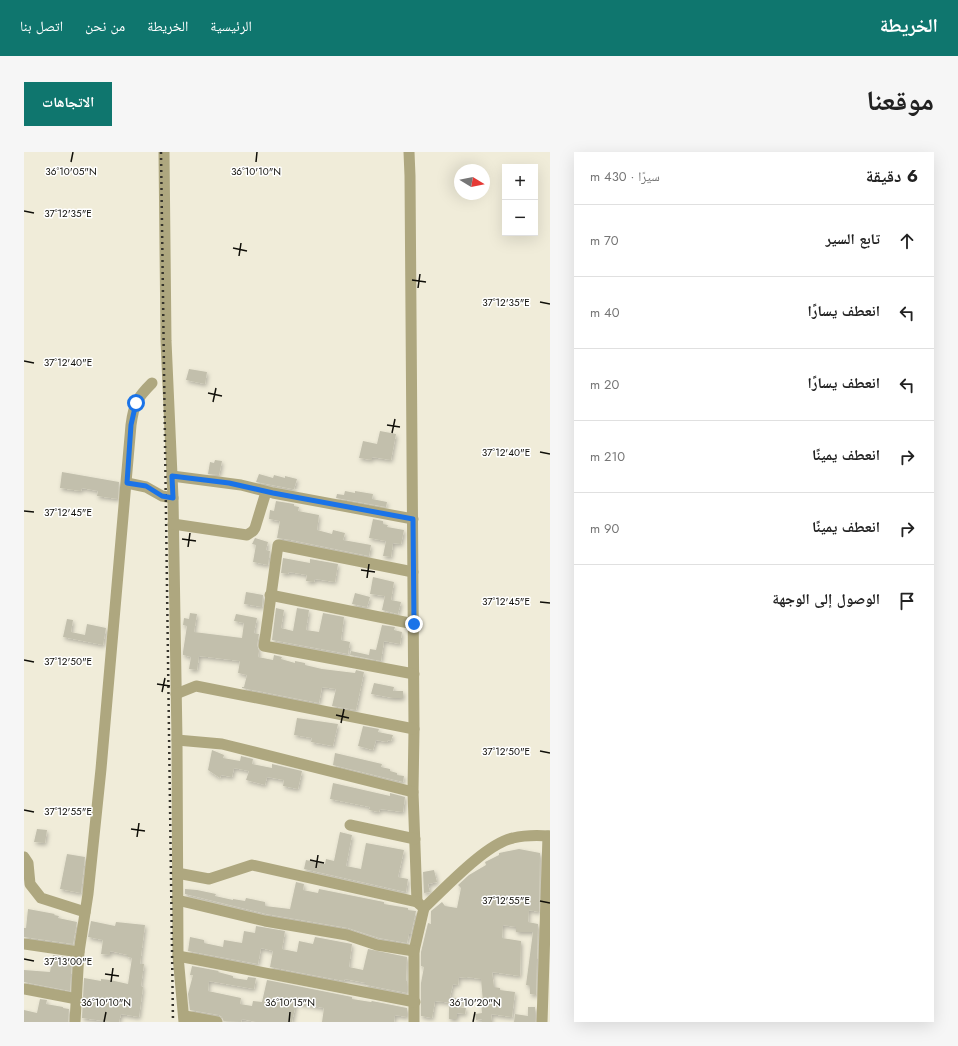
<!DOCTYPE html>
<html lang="ar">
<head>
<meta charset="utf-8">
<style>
  :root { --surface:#fff; --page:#f6f6f6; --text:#222; --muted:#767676; --line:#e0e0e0; --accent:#0f766e }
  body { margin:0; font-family:Jost,"Noto Naskh Arabic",sans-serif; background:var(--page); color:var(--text); direction:rtl }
  .controls { position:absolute; right:12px; top:12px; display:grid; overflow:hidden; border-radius:0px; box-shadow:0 4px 16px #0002 }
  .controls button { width:36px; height:36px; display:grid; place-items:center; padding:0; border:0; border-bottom:1px solid var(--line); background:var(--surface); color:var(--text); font:20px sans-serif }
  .compass { position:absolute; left:430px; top:12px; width:36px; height:36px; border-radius:50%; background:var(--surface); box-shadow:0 4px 16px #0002; rotate:100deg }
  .stop { position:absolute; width:12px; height:12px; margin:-9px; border:3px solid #1a73e8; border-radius:50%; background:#fff }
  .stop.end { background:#1a73e8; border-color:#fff; box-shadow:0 1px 4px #0008 }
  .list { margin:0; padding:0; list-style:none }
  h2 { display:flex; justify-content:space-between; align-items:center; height:52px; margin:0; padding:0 16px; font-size:17px }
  h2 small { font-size:13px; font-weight:400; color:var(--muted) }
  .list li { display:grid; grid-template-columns:26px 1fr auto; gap:12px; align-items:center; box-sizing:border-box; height:72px; padding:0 16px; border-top:1px solid var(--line) }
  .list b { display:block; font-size:15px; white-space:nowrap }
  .list em { font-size:13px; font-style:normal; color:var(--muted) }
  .icon { flex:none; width:22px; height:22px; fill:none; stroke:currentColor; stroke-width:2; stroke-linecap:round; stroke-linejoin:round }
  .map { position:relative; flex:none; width:526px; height:870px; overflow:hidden; direction:ltr; border-radius:0px }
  header { display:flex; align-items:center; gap:24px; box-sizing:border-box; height:56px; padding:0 20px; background:var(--accent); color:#fff }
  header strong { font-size:19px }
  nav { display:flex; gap:22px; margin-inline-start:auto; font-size:14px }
  .intro { display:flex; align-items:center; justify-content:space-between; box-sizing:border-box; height:96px; padding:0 24px }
  h1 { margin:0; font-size:28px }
  .button { padding:10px 18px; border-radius:0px; background:var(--accent); color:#fff; font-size:14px; font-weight:700 }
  main { display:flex; gap:24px; padding:0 24px }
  aside { flex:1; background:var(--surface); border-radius:0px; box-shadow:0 4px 16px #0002 }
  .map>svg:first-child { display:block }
  .building { fill:#c2bfac; filter:url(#shadow) }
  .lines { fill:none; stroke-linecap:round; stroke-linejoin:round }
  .minor { stroke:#aea77f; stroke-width:11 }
  .rail { stroke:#36342c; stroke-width:2.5; stroke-dasharray:2 4; stroke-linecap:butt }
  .route { stroke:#1a73e8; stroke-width:5 }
  .ticks { fill:none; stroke:#100f09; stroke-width:1.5 }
  .ticks-label { font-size:10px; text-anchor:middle; fill:#100f09; stroke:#fff; stroke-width:3; stroke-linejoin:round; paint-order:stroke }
</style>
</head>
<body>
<header>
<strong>الخريطة</strong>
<nav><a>الرئيسية</a><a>الخريطة</a><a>من نحن</a><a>اتصل بنا</a></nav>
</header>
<div class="intro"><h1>موقعنا</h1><a class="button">الاتجاهات</a></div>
<main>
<aside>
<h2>6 دقيقة<small>سيرًا · 430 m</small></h2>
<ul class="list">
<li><svg class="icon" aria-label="ahead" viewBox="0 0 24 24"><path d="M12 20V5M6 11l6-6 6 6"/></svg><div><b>تابع السير</b></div><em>70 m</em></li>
<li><svg class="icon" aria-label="left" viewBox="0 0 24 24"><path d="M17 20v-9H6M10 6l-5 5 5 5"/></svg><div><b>انعطف يسارًا</b></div><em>40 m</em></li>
<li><svg class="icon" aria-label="left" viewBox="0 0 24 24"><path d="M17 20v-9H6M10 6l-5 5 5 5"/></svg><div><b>انعطف يسارًا</b></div><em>20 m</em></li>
<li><svg class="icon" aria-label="right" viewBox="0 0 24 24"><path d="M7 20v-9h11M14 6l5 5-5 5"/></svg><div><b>انعطف يمينًا</b></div><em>210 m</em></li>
<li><svg class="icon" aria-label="right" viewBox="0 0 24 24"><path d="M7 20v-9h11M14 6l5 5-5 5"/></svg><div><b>انعطف يمينًا</b></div><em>90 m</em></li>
<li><svg class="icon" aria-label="arrive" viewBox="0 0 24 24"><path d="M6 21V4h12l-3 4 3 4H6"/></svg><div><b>الوصول إلى الوجهة</b></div></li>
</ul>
</aside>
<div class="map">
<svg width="526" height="870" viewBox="0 0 526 870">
  <defs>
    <filter id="shadow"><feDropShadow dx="1.5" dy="2.5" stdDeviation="2" flood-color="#0004"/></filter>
  </defs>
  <rect width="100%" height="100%" fill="#f0ecd9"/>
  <g class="building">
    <polygon points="165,217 183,220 181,232 162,228"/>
    <polygon points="356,279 372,282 367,308 348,305 348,308 335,306 339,289 353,292"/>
    <polygon points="191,308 198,309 195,323 184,322 186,310 190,311"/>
    <polygon points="38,320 95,330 94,347 73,344 74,339 58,336 57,339 36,336"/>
    <polygon points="235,322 249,326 250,323 261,326 261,324 273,327 270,337 274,338 232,330"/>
    <polygon points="321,339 331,341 331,339 349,342 348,347 363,350 362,355 312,346 313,342 320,343"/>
    <polygon points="252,349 270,352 270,354 275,355 274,359 295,363 293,378 308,382 309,378 321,381 319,388 347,393 345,404 267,388 253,386 256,369 245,367 246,358 250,359"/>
    <polygon points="349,367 359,369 359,372 364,373 363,375 380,378 377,392 369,391 367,405 359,404 362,389 345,386"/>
    <polygon points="231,386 244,390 242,398 246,399 244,413 229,410 232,393 228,392"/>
    <polygon points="259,406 286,411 286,407 314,412 311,430 291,427 290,430 282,429 283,423 265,420 264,422 257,421"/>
    <polygon points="349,425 370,430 367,448 377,450 374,462 358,458 361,444 346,442"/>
    <polygon points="222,440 239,443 238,455 220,452"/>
    <polygon points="331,441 346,445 343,455 328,452"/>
    <polygon points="252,456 260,458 257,476 269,479 273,456 285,458 282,478 295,480 299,461 320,465 317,488 326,490 324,502 248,488"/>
    <polygon points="166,461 173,462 170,480 218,486 220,471 210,469 212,462 233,466 230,481 235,482 233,493 235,499 234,505 249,508 250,503 258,505 257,507 271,511 271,509 281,511 281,513 298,517 331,521 332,518 340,520 332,558 308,554 312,537 298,535 295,551 218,536 218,535 220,535 223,523 214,521 216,509 175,504 173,518 165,517 167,505 159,503 159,500 163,474 159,473 160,466 165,467"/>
    <polygon points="43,467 49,468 47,480 61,483 63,472 82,476 79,493 39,485"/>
    <polygon points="358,473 371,475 370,478 378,480 376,492 360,489 357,509 326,503 327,499 345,503 346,497 352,498"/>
    <polygon points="350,531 370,535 369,539 379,539 379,546 369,546 347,542"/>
    <polygon points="273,566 314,572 309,594 287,590 288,586 270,583"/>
    <polygon points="339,574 355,577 354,580 369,583 367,589 364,588 363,590 352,588 349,598 334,594"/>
    <polygon points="188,598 200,603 199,606 216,609 217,604 229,607 228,612 248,616 248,612 278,619 274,637 259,634 260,628 243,625 241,633 222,628 225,619 210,616 208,625 197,623 196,626 184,618"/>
    <polygon points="311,601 358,612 357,615 366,617 366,619 373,621 373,623 380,624 379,630 309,613"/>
    <polygon points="309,631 366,644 366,641 381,645 379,660 356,657 355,660 345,658 346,655 306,647"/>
    <polygon points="13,677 23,678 21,691 10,690"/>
    <polygon points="316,680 328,683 322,714 337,717 342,691 380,698 374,725 384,727 382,740 280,717 282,708 301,712 302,707 310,709"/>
    <polygon points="495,697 516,701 515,760 505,758 504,770 514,772 512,843 506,842 506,834 502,833 509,780 492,780 492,775 479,773 478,786 497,789 496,824 468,820 470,835 476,836 476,838 491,840 488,865 467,862 468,870 458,870 458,867 452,868 451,862 458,861 457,850 459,850 457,827 443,825 443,826 435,825 434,833 429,832 426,845 440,848 439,852 411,849 408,866 397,864 397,831 400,815 397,814 397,800 404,771 407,772 407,759 418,750 421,754 433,756 437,736 434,733 445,723 462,713 461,710 475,703 475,701"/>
    <polygon points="43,702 61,705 57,741 36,737"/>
    <polygon points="410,718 413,730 404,732 406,740 400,741 399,720"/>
    <polygon points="272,730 280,732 279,738 294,741 295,737 360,750 360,752 384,756 384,758 392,759 387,782 385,782 383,791 355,786 324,776 242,762 161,742 161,737 173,738 192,742 191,744 209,748 209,747 221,749 222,746 241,750 241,754 266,757"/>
    <polygon points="4,757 31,762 30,763 35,764 34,766 53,770 49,792 0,785 0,776 2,776"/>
    <polygon points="67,769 91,774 92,770 121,773 116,812 120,812 117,834 119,835 115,865 97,862 95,870 87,870 58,866 60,826 77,829 77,827 86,828 104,832 108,806 104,805 104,803 86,799 86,803 77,802 79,788 64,785"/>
    <polygon points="232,774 261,779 258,797 273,800 275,789 289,792 291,785 328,792 325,815 339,818 344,797 383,805 382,829 383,829 383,841 342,833 342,831 321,827 320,829 246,815 249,799 237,796 234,812 164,799 166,785 180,788 180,791 199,795 200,788 218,791 220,779 231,781"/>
    <polygon points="29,803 48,806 46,839 0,830 0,818 26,820"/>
    <polygon points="168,814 195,819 194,820 209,824 209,826 223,828 224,825 232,826 230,837 185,829 184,839 217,846 216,852 228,854 229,849 238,850 243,828 328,845 328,847 347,850 348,849 383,856 383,865 371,863 370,870 298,870 300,856 272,851 268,870 232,870 218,867 217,870 200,869 200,870 198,865 195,863 166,858 164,842 169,823 166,823"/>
    <polygon points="16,847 23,848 22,852 39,855 39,856 45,857 44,870 0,870 0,858 13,861"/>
    <polygon points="425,854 442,856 441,862 433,861 433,867 425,867"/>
    <polygon points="504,855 511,855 511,870 490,870 491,862 504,864"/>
  </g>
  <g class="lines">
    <g class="minor">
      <polyline points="140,0 142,189 149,346 153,588 154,804 160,870"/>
      <polyline points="385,0 386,24 390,577 389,640 393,750"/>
      <polyline points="148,324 217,333 249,341 389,367"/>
      <polyline points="103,331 122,335 138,344 149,346"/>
      <polyline points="149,372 223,383 229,379 231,376 242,340"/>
      <polyline points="389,420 254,393 240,494 390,522"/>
      <polyline points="246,443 390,472"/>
      <polyline points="152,542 172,534 390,577"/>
      <polyline points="153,588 198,592 389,640"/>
      <polyline points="326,673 391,687"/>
      <polyline points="0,705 4,711 6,732 17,746 61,760"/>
      <polyline points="153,721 185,727 228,713 393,750 400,756 390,799 390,870"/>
      <polyline points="153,748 241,769 323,783 353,793 390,799"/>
      <path d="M 400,756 C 421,736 463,691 489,686 C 501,683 514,683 526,684"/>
      <polyline points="0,792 55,800"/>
      <polyline points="154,804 391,850"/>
      <polyline points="0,837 53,847"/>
      <polyline points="161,864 193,870"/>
      <path d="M 51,870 L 55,800 L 64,742 L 77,617 L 107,273 C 110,251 113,246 128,231"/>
      <polyline points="518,870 524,684"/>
    </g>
    <polyline class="rail" points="137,0 149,870"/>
  </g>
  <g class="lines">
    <polyline class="route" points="112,251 107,273 103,331 122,334 138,344 149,346 148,324 205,331 249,341 389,367 390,472"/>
  </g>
  <path class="ticks" d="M 47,10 L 49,0M 232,10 L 233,0M 0,59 L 10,61M 209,96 L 223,99M 215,104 L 217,91M 388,128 L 402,130M 394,136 L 396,122M 516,150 L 526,152M 0,209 L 10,211M 184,241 L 198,244M 189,250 L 192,236M 363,273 L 376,275M 368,281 L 371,267M 516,300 L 526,302M 0,359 L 10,360M 158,387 L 172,389M 164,395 L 166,381M 337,418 L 351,420M 343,426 L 345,412M 516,450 L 526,451M 0,508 L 10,510M 133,532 L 146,534M 138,540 L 141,526M 312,563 L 325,566M 317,571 L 320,557M 516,599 L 526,601M 0,658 L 10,660M 107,677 L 121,679M 113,685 L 115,671M 286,708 L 300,711M 292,716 L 294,703M 516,749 L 526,751M 0,807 L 10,809M 81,822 L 95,824M 87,830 L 89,816M 80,870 L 82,860M 265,870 L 266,860M 449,870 L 451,860"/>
  <g class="ticks-label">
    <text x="232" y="23">36°10'10"N</text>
    <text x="47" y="23">36°10'05"N</text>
    <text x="44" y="65">37°12'35"E</text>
    <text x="482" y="154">37°12'35"E</text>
    <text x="44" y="214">37°12'40"E</text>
    <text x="482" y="304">37°12'40"E</text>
    <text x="44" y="364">37°12'45"E</text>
    <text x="482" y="453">37°12'45"E</text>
    <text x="44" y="513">37°12'50"E</text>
    <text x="482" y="603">37°12'50"E</text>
    <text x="44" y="663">37°12'55"E</text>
    <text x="482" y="752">37°12'55"E</text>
    <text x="44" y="813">37°13'00"E</text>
    <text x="82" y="854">36°10'10"N</text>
    <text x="266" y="854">36°10'15"N</text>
    <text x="451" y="854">36°10'20"N</text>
  </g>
</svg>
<div class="controls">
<button>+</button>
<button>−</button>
</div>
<svg class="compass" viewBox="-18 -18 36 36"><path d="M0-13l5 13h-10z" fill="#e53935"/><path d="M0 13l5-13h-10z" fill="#767676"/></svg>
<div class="stop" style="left:112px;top:251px"></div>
<div class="stop end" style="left:390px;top:472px"></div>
</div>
</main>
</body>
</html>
